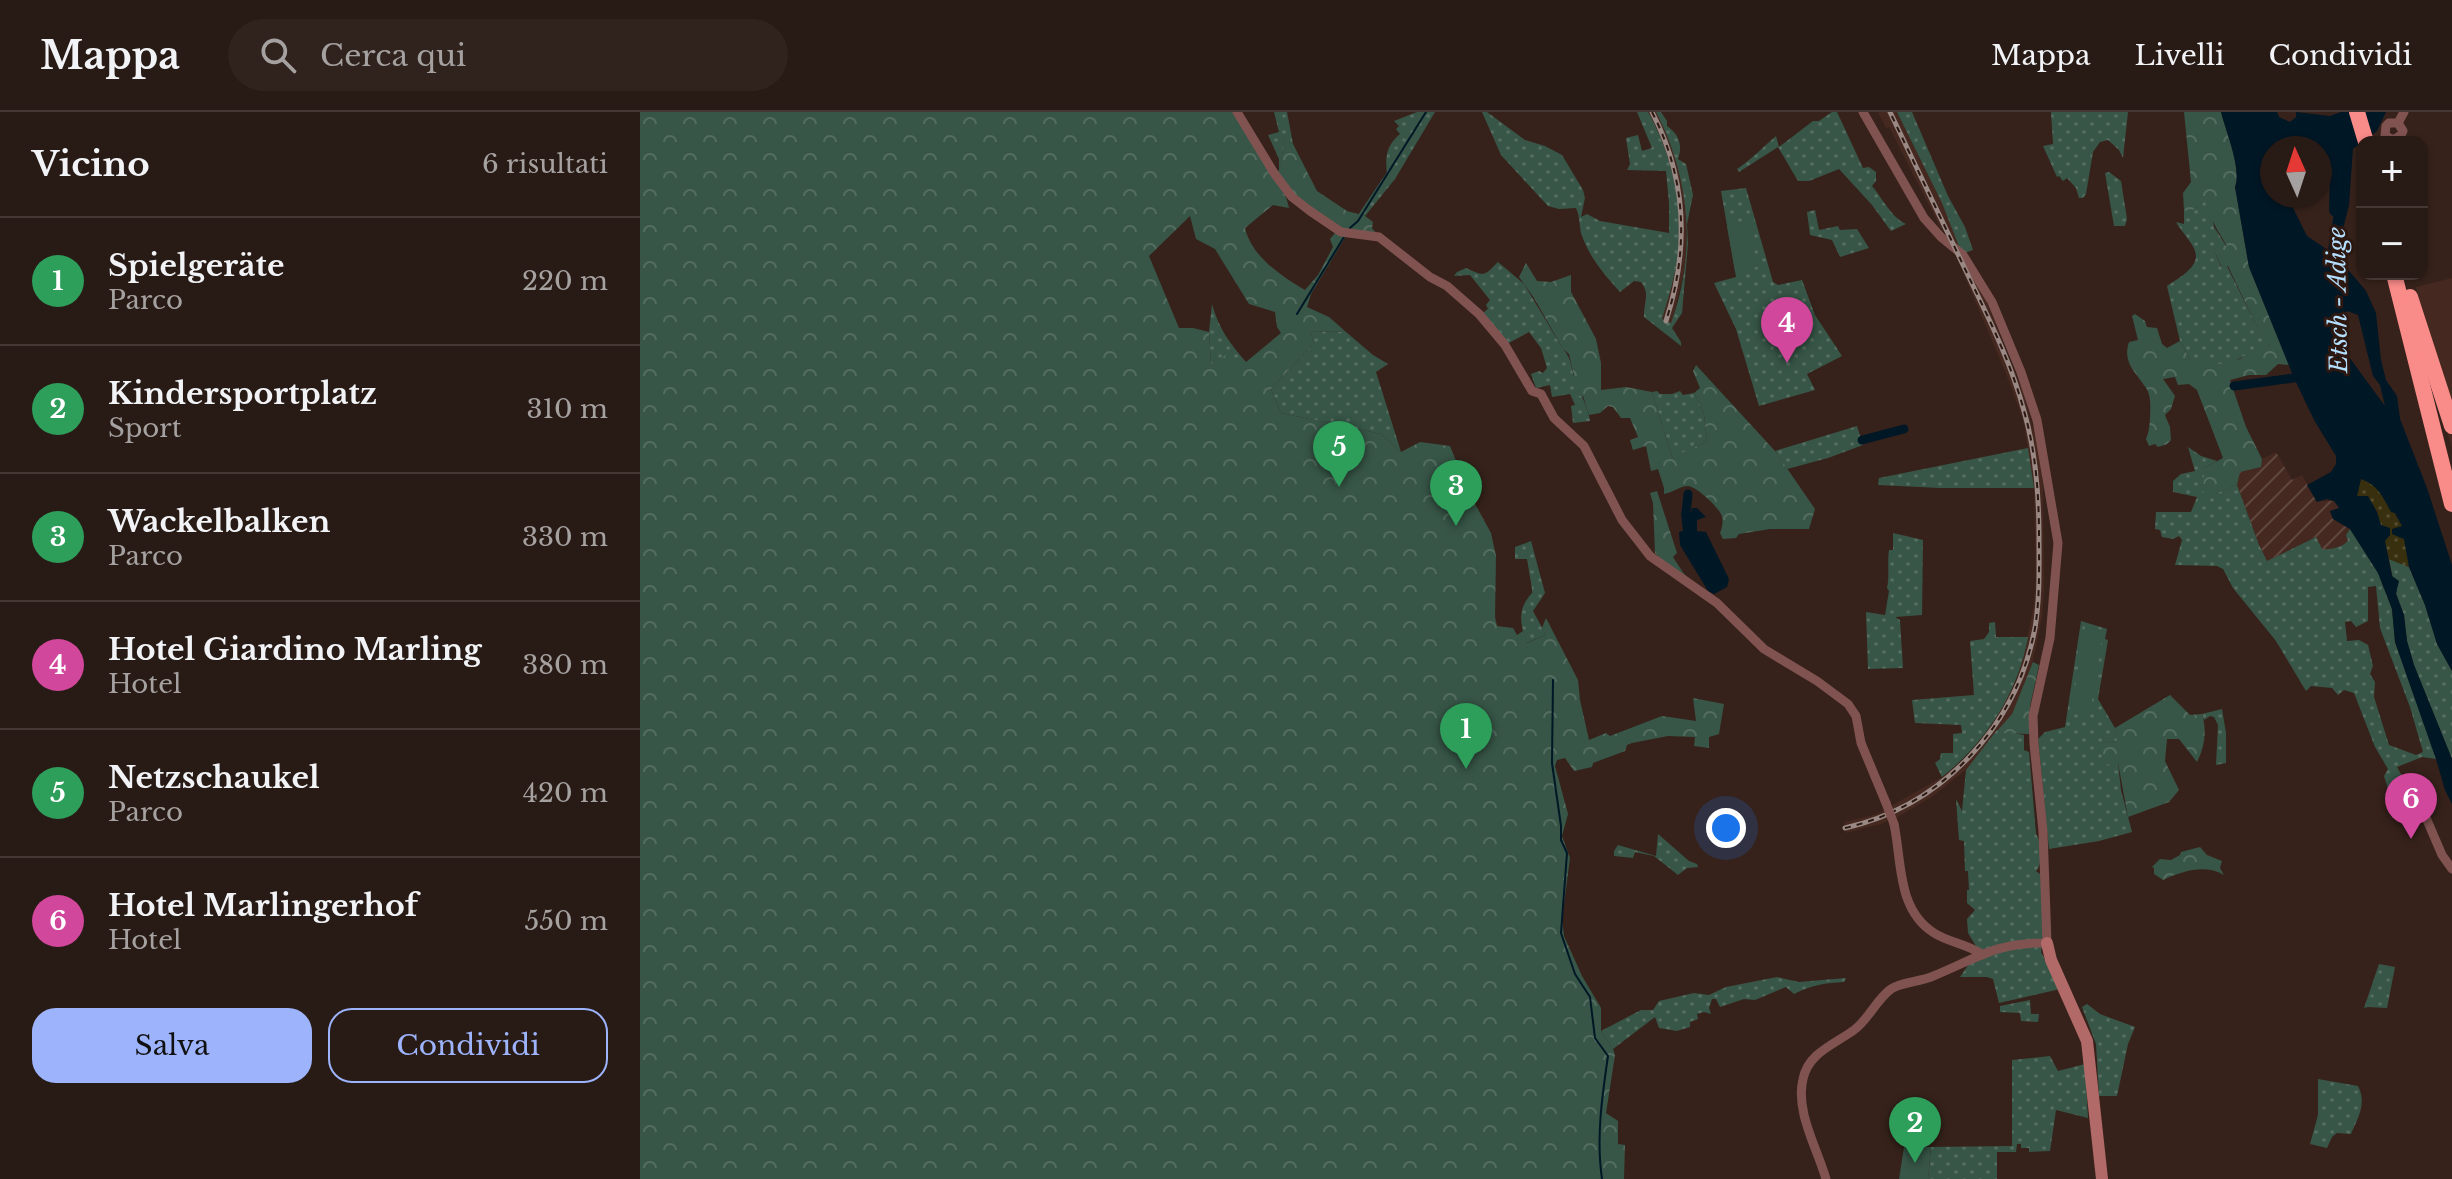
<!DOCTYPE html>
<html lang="it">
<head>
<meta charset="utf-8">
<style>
  :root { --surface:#281a14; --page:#30231d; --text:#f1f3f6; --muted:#a5a1a0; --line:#443834; --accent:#9db4fd }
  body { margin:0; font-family:"Libre Baskerville",serif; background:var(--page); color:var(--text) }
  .controls { position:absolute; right:24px; top:24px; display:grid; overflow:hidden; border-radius:16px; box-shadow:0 2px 6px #0004 }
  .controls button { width:72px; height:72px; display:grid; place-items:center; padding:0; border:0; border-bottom:2px solid var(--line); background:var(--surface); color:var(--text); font:40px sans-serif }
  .compass { position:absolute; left:1620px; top:24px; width:72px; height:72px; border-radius:50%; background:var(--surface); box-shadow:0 2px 6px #0004; rotate:357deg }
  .you { position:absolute; left:1086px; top:716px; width:28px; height:28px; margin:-20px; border:6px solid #fff; border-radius:50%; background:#1a73e8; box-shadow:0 0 0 12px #1a73e833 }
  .badge { display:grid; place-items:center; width:52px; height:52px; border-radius:50%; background:var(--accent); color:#fff; font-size:26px; font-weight:700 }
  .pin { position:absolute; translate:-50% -66px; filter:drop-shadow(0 2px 4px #0008) }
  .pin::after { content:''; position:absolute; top:42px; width:28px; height:24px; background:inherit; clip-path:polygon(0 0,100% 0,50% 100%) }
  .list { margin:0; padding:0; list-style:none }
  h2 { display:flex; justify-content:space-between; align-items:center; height:104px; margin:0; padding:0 32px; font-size:34px }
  h2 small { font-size:26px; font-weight:400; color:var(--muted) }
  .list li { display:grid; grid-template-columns:52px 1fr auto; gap:24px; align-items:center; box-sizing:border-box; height:128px; padding:0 32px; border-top:2px solid var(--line) }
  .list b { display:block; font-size:30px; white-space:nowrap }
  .list p { margin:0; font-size:26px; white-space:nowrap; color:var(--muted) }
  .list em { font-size:26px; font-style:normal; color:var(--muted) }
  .actions { display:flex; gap:16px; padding:24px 32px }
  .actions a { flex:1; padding:18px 0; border:2px solid var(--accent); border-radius:24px; text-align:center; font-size:28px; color:var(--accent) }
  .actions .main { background:var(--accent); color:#111 }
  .icon { flex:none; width:44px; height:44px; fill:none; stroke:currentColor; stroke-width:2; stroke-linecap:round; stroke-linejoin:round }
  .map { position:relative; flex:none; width:1812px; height:1067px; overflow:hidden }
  header { display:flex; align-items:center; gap:48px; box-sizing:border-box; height:112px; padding:0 40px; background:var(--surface); border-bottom:2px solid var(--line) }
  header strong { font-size:38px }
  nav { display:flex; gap:44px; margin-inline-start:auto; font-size:28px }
  .search { width:560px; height:72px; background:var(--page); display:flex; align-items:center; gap:20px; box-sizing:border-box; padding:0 28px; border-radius:44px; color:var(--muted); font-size:30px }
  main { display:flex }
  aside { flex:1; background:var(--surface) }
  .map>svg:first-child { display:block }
  .built { fill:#452920 }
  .industrial { fill:url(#industrial-furrows) }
  .green { fill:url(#green-dots); fill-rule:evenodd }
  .forest { fill:url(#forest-crowns); fill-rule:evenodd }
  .sand { fill:url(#sand-dots) }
  .pitch { fill:#375647 }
  .water { fill:#001726; fill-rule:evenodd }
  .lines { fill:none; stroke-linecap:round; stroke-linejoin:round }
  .stream { stroke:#001726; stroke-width:2 }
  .canal { stroke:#001726; stroke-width:9 }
  .river { stroke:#001726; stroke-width:14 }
  .street { stroke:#805351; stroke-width:9 }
  .secondary { stroke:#b16a68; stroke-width:12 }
  .highway { stroke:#f98b88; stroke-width:16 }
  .rail-casing { stroke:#998883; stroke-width:5 }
  .rail { stroke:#2c1811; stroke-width:2; stroke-dasharray:6; stroke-linecap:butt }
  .street-bridge { stroke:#805351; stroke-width:9 }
  .labels { text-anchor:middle; stroke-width:6; stroke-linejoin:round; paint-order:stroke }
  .water-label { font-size:24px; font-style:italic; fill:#b5dfff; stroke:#2c1811 }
</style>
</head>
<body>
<header>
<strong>Mappa</strong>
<div class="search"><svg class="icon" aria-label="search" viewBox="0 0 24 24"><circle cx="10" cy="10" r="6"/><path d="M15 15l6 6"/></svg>Cerca qui</div>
<nav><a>Mappa</a><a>Livelli</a><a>Condividi</a></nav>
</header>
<main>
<aside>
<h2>Vicino<small>6 risultati</small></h2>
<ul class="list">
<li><span class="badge" style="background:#2e9e5b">1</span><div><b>Spielgeräte</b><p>Parco</p></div><em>220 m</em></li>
<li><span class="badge" style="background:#2e9e5b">2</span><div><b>Kindersportplatz</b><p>Sport</p></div><em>310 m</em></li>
<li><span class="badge" style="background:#2e9e5b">3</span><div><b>Wackelbalken</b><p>Parco</p></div><em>330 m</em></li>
<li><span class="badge" style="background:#d1479c">4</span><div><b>Hotel Giardino Marling</b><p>Hotel</p></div><em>380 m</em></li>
<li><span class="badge" style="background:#2e9e5b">5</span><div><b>Netzschaukel</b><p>Parco</p></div><em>420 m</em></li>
<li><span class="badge" style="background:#d1479c">6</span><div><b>Hotel Marlingerhof</b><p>Hotel</p></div><em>550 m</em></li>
</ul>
<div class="actions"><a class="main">Salva</a><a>Condividi</a></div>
</aside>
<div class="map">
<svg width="1812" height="1067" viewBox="0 0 1812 1067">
  <defs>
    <pattern id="industrial-furrows" width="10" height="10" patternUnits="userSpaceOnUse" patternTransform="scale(2)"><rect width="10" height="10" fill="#452920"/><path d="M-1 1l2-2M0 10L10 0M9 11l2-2" fill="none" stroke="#5f473f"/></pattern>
    <pattern id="green-dots" width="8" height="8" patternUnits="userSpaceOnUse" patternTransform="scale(2)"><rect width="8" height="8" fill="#375647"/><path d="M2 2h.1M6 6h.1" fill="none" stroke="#546d60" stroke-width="1.8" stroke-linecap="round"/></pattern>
    <pattern id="forest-crowns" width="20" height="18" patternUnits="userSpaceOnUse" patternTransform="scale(2)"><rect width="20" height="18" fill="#375647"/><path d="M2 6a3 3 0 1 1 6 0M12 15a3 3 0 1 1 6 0" fill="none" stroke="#546d60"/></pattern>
    <pattern id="sand-dots" width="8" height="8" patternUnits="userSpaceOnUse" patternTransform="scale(2)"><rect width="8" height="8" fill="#372f0e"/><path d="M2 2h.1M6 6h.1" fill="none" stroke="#544c30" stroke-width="1.8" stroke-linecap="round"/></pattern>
  </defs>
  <rect width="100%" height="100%" fill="#36221b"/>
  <g class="built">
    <polygon points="1008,0 1016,0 1025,16 1033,35 1045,81 1047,132 1045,155 1032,211 1022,207 1038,142 1039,106 1032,62 1024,37"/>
    <polygon points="1238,0 1257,0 1302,91 1332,163 1344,184 1383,280 1398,335 1403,375 1404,478 1402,505 1391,558 1379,585 1372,602 1328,656 1293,684 1258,705 1241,712 1206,721 1204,710 1237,702 1302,665 1324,648 1353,612 1376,569 1385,538 1394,492 1396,467 1394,376 1383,307 1365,259 1307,123 1300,115 1249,15 1246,16"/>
    <polygon points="1812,166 1812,338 1796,275 1776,175"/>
  </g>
  <polygon class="industrial" points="1636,340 1652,368 1662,363 1677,389 1694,389 1700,396 1690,399 1693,407 1710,417 1706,423 1708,429 1706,431 1690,438 1682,437 1675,425 1627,449 1619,433 1597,373 1599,360 1621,355 1622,347"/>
  <g class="green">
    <polygon points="634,0 647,0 653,32 645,28 639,59 639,47 628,23 639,20"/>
    <path d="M 777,0 L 795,0 L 755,67 L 725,104 L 718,103 L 747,60 C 745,44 747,33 760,22 L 756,17 L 759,14 L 754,9 Z"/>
    <path d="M 842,0 L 847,0 L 885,28 L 905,34 L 922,43 L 943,78 L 945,86 L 941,105 L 947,102 L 960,109 L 1029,121 L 1029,91 L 1026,59 L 987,58 L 990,52 L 986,26 L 998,23 L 1002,39 L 1012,36 L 997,0 L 1008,0 C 1032,42 1045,98 1038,146 C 1034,167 1028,187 1022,207 L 1031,211 C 1057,141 1050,65 1016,0 L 1021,0 L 1027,9 L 1027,14 C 1039,22 1043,34 1038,47 L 1046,52 L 1053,83 L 1047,112 L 1048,132 L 1042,201 L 1032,216 L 1041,230 L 1041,234 L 1004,205 C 1003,192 1011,182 1001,170 L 994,169 L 980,180 C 963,161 949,145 941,121 C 939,111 940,105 936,96 L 919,97 L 908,94 L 861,43 Z"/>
    <path d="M 1192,0 L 1197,0 L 1223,56 L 1229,55 L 1236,60 L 1236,69 L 1232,74 C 1243,87 1251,105 1266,112 L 1251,119 L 1232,93 L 1199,57 L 1169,69 L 1158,69 L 1138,35 L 1099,60 L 1097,57 C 1112,47 1122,36 1136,24 L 1139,35 L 1173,9 L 1179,9 Z"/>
    <polygon points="1257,0 1272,0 1308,84 1325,115 1333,138 1322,142 1302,91"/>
    <polygon points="1411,0 1488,0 1483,46 1479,38 1468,28 1460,30 1453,40 1446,82 1443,86 1439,86 1436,76 1427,66 1423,69 1419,64 1417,65 1403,34 1413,32"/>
    <polygon points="1469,60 1481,69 1487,107 1485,114 1474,114 1465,61"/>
    <polygon points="1106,76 1133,170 1138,173 1162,168 1175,203 1202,244 1167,262 1175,278 1119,294 1096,217 1074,171 1096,165 1081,79"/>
    <path d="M 1569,86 L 1574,115 L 1587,135 L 1575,140 L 1581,155 L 1587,154 L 1615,211 L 1632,232 C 1611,237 1592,256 1569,254 C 1563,253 1556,250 1550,248 L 1540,229 L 1527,174 C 1537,167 1561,155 1555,139 C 1553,131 1540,118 1536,110 L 1544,112 L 1544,98 L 1550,99 Z"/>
    <polygon points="1175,98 1179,118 1198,114 1200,118 1217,117 1229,136 1200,145 1192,128 1170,123 1167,100"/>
    <path d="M 858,150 L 884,172 L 923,237 C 933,247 931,261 937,273 C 942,285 948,296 950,309 L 933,311 L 931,294 L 935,293 L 930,282 L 912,285 L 910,273 L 896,276 L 891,262 L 899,259 L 903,261 L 907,256 L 901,236 L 889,220 L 865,233 L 840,203 L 848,197 L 846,193 L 850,188 L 830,163 L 814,164 L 817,160 L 826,156 C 845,165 844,164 858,150 Z"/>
    <path d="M 572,192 C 578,215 590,232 606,250 L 571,253 L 569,220 Z"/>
    <polygon points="670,219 706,220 733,243 748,252 736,260 761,340 741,322 641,301 631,277 674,231"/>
    <polygon points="1017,279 1020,282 1032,282 1040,279 1043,283 1054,281 1064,302 1067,330 1046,339 1035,347 1032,345 1012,280"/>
    <polygon points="1217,314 1223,333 1188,346 1147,357 1135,339"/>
    <path d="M 1548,335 L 1561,344 L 1577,349 L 1564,356 L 1564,386 L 1597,373 L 1619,433 L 1627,449 L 1676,425 L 1682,437 C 1691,438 1702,435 1708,429 L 1706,423 L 1710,417 L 1738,461 L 1752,497 L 1755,530 L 1796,647 L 1782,645 L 1757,655 L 1767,673 L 1766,681 L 1760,678 L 1757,682 L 1750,683 L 1744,664 L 1748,657 L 1735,635 L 1714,581 L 1704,578 L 1698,583 L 1692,576 L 1671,574 L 1666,579 L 1636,529 L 1593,476 L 1583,457 L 1577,454 L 1535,453 L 1542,428 L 1539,424 L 1533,427 L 1522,425 L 1520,418 L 1515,417 L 1516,400 L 1551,400 L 1557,385 L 1533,380 L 1533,369 L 1541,362 L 1555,359 ZM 1736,474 L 1740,516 L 1770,595 L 1783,640 L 1776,643 L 1749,633 L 1734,585 L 1735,570 L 1730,562 L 1733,554 L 1728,533 L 1719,528 L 1707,529 L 1705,510 L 1711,509 L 1716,515 L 1728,509 L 1728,475 Z"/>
    <polygon points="1388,336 1394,376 1300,376 1238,373 1239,366"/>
    <path d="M 1253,421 L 1283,428 L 1282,503 L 1255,505 L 1260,508 L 1263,556 L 1228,557 L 1226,500 L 1245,503 L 1249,479 L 1247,476 C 1250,463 1247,452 1249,438 L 1253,438 Z"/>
    <path d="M 891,429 L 905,481 L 893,499 L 906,523 L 886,531 C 881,510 876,499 892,481 L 892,477 L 887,447 L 875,447 L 875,435 Z"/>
    <polygon points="1749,447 1769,455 1785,493 1797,532 1812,559 1812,647 1774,553 1767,529 1764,503 1756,481"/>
    <polygon points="1441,509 1467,517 1465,527 1468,528 1458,587 1475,616 1478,629 1461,631 1478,651 1481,678 1492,720 1459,729 1409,737 1398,627 1405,620 1425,615"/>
    <path d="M 1355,510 L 1356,525 L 1388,525 C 1378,581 1346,630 1302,665 L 1295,651 L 1300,647 L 1301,641 L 1313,641 L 1313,622 L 1322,621 L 1321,613 L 1275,611 L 1272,588 L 1334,583 L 1330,529 L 1344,527 L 1349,520 L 1349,511 Z"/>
    <polygon points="1582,597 1586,621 1586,651 1576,653 1578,613 1574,605 1570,604 1564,608 1562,602"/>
    <path d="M 1357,618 L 1384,623 L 1384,638 L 1389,640 L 1396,722 C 1402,730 1403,752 1396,759 L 1400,762 L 1404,791 L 1404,823 L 1401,840 L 1420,877 L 1359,891 L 1353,867 L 1347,865 L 1320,865 L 1331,849 L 1336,834 L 1328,821 L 1327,807 L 1335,798 L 1327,791 L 1327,778 L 1329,778 L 1328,759 L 1325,759 L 1324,729 L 1319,728 L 1316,687 L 1322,699 L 1326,658 Z"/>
    <polygon points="1018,722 1049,749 1057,752 1058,755 1047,756 1038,763 1014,744 995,740 993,746 974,744 974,739 978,733 1016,744"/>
    <polygon points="1739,852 1755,855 1747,896 1728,895 1724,896"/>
    <path d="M 1137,865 L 1159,870 L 1206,866 L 1204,870 C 1186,871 1171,873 1154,882 L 1146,875 L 1115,888 L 1104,887 L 1080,895 L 1076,887 L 1072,887 L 1069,896 L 1071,902 L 1064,900 L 1057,902 L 1058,907 L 1050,910 L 1050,915 L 1037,919 L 1019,916 L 1015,905 L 973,937 L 961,919 L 1001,898 L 1013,898 L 1019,889 L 1054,881 L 1069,883 L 1086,875 Z"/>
    <polygon points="1390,888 1391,902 1399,902 1398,910 1381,909 1380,901 1360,900 1360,894"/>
    <polygon points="1447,892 1460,902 1495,915 1488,932 1477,984 1459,984 1456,932 1442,895"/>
    <polygon points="1410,944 1418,959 1445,952 1448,1006 1416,998 1410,1039 1389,1040 1389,1036 1381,1036 1381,1032 1377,1032 1376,1040 1357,1040 1357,1067 1288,1067 1291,1035 1372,1034 1372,948"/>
    <path d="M 1678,967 L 1718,974 C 1727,991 1718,1006 1711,1022 L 1697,1021 L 1692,1025 L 1687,1036 L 1670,1032 L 1678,1003 Z"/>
  </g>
  <g class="forest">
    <path d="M 0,0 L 593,0 L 646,85 L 649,96 L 633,93 L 605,116 C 612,145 641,164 665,178 L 678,163 L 693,135 L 690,127 L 695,121 L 670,99 L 636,63 L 639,58 L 645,27 L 653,32 L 677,79 L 707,99 L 725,104 L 733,110 L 732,116 L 739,125 L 706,124 L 671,182 L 667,195 L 689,205 L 706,220 L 670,219 L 674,231 L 631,277 L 641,301 L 741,322 L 761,340 L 780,330 L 810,334 L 821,361 L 823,361 L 834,390 L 851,421 L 856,444 L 855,505 L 857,514 L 873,516 L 877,523 L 883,519 L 887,531 L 906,523 L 902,516 L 906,506 L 938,568 L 940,588 L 949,628 L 966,621 L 970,624 L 1022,604 L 1056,609 L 1053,586 L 1084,592 L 1079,622 L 1069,625 L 1069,636 L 1054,634 L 1055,625 L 1028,624 L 992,631 L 987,633 L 985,639 L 953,651 L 952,655 L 934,659 L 925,646 L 917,648 L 915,654 L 928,702 L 922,724 L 930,746 L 922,807 L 924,824 L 942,864 L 961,896 L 961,919 L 973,937 L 975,943 L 966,1001 L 978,1009 L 978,1032 L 985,1033 L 984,1067 L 0,1067 ZM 550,104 L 556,127 L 575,137 L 609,192 L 635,200 L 637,215 L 641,221 L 606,250 L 586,243 L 571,252 L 569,220 L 553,216 L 539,216 L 509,144 Z"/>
    <path d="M 1544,0 L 1581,0 C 1586,20 1602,57 1595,75 L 1609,155 L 1649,253 L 1638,252 L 1626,263 L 1609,263 L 1590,268 L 1606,315 L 1622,347 L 1621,355 L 1600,360 L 1597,373 L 1563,387 L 1564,356 L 1583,346 L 1557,278 L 1549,272 L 1538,273 L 1535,265 L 1523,267 L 1535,284 L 1531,297 L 1525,303 L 1530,315 L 1531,328 L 1527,332 L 1518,335 L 1515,332 L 1509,334 L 1506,327 C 1509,320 1509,316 1510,308 C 1510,297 1512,285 1506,276 C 1496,260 1482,251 1489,230 L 1498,228 L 1492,204 L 1495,202 L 1505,209 L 1507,215 L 1517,216 L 1522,232 L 1527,236 L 1540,229 L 1550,248 L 1561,246 L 1571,254 L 1600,247 L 1615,236 L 1631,232 L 1615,211 L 1588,154 L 1582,156 L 1575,140 L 1578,132 L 1587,134 C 1578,118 1568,107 1569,87 L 1549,100 L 1544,98 L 1543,81 L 1551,70 Z"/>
    <path d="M 886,151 L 897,169 L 911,170 L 931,163 L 931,180 L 956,227 L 961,251 L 961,278 L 986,275 L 1012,280 L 1032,345 L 1035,347 L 1045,339 L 1067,330 L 1064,302 L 1054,281 L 1060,276 L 1053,259 L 1056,253 L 1135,339 L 1175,397 L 1169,417 L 1130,417 L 1099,422 L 1096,426 L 1083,427 L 1080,421 C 1082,416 1084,408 1081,402 C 1077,394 1057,375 1048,374 C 1040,374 1032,381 1024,382 L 1024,376 L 1018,357 L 1011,359 L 1006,334 L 993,338 L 990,328 L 998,325 L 990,306 L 981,306 L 973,295 L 968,294 L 960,301 L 949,303 L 943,284 L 937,284 L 935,271 L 930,269 L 931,266 L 934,264 L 929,242 L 923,237 L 894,186 L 879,165 Z"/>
    <polygon points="1017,379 1037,441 1033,445 1044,462 1059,476 1025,451 1015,441 1013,391 1010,381"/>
    <polygon points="1393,550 1399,553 1390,594 1389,622 1362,621 1358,618 1372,602"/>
    <path d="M 1530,583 L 1550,603 L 1562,602 C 1567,619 1565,634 1557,650 L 1539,627 L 1527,627 L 1525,649 L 1539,678 L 1529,690 L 1488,705 L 1478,651 L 1464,653 L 1460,631 L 1477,629 L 1475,616 Z"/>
    <path d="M 1560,735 L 1567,743 L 1582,749 L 1580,756 L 1584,763 C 1565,752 1543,759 1523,768 L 1514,762 L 1514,756 L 1512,755 L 1520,747 L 1531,748 L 1540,743 L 1541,740 Z"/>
  </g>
  <path class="sand" d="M 1721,367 C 1738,373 1743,384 1751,399 L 1754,401 L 1762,414 L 1769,455 L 1749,447 L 1737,400 L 1717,384 Z"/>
  <g class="pitch">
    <polygon points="1109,111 1117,155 1095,159 1087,114"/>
    <polygon points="1445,515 1463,518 1457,560 1438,557"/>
    <polygon points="1438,558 1456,561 1450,603 1431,600"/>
    <polygon points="1264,1035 1291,1035 1288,1067 1259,1067"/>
  </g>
  <g class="water">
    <path d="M 1581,0 L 1637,0 L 1639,5 L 1650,10 L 1656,5 L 1656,0 L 1690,4 L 1701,0 L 1746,0 L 1737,19 L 1713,37 L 1709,93 L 1699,133 L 1704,153 L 1726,179 L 1736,201 L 1741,248 L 1746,268 L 1757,284 L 1760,307 L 1787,376 L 1812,453 L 1812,559 L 1797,532 L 1785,493 L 1769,455 L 1764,427 L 1752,422 L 1752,417 L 1762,414 L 1755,401 L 1751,400 C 1743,385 1738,373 1721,367 L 1717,384 L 1728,384 L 1737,400 L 1741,413 L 1750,416 L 1750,423 L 1745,429 L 1752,464 L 1759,469 L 1756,482 L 1764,503 L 1767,529 L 1774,553 L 1812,647 L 1812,692 L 1805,678 L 1796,647 L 1755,530 L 1752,497 L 1738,461 L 1710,417 L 1693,407 L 1690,399 L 1699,396 L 1694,389 L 1687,387 L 1677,390 L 1667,373 L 1691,360 L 1696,352 L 1696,344 L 1674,308 L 1654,266 L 1609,155 L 1595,75 C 1602,57 1586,20 1581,0 ZM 1632,36 L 1680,36 L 1686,38 L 1697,52 L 1696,89 L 1688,138 L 1667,124 L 1647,84 L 1632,84 ZM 1707,199 L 1718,203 L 1733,264 L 1740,273 L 1745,294 L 1709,245 L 1704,202 Z"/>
    <polygon points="1052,396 1057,396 1066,405 1057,408 1057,419 1066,420 1089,467 1087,475 1074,482 1068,479 1040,433 1039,420 1043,419 1041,401 1051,401"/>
  </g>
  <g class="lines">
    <g class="stream">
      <polyline points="710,116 718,109 786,0"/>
      <polyline points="657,202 704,125"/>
      <path d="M 913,568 L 912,651 L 921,714 L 921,728 L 927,741 L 921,821 L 935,862 L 950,885 L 955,926 L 968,944 C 962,985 956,1026 962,1067"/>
    </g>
    <g class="canal">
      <polyline points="1594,274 1654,266"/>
      <polyline points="1222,328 1264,317"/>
      <polyline points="1046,401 1048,382"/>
    </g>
    <polyline class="river" points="1689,33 1697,60 1696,98"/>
    <g class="street">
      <polyline points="597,0 634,61 652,85 670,99 701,120 739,125 790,165 807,174 839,202 865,233 892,279 901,282 914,306 944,334 982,408 1010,444 1077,491 1124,537 1177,569 1208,592 1216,604 1221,631 1246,691"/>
      <polyline points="1758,11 1763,19 1761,23 1753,28 1745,23 1746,14 1749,11 1758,11 1764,0"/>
      <polyline points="1760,678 1778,687 1802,743 1812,757"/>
      <path d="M 1254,712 C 1262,750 1257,798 1294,821 C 1308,830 1326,832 1340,841"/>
      <path d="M 1186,1067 C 1177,1036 1155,999 1163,967 C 1168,941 1195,932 1214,918 C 1229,907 1236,888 1251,877 C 1262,870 1278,870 1291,865 C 1336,847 1355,830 1407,831 L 1403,719 L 1394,632 L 1393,604 L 1410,526 L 1418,431 L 1397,308 L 1381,260 L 1352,190 L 1323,143 L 1301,125 L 1284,106 L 1223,0"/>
    </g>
    <polyline class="secondary" points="1407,831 1411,848 1447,929 1462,1067"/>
    <g class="highway">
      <polyline points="1717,0 1726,30"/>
      <polyline points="1754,162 1812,392"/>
      <polyline points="1770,185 1812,314"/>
    </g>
    <defs>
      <g id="rail">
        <path d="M 1012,0 C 1047,67 1049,138 1026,209"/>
        <path d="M 1205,716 C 1302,694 1377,614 1395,516 C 1400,486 1399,456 1399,425 C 1399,383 1396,340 1384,299 C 1371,250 1348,205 1326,159 C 1301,106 1275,53 1250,0"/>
      </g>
    </defs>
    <use href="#rail" class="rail-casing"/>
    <use href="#rail" class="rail"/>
    <polyline class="street-bridge" points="1246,691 1254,712"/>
  </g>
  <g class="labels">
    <g class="water-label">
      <text transform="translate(1698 188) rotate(-91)" y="8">Etsch - Adige</text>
    </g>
  </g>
</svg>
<div class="controls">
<button>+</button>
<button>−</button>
</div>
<svg class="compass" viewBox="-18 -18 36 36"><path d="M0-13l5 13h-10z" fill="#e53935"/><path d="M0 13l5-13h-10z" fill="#a5a1a0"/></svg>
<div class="you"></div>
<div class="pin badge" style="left:826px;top:657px;background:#2e9e5b">1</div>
<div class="pin badge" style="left:1275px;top:1051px;background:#2e9e5b">2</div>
<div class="pin badge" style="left:816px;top:414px;background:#2e9e5b">3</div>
<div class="pin badge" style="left:1147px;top:251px;background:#d1479c">4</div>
<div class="pin badge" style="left:699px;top:375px;background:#2e9e5b">5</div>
<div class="pin badge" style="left:1771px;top:727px;background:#d1479c">6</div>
</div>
</main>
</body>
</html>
